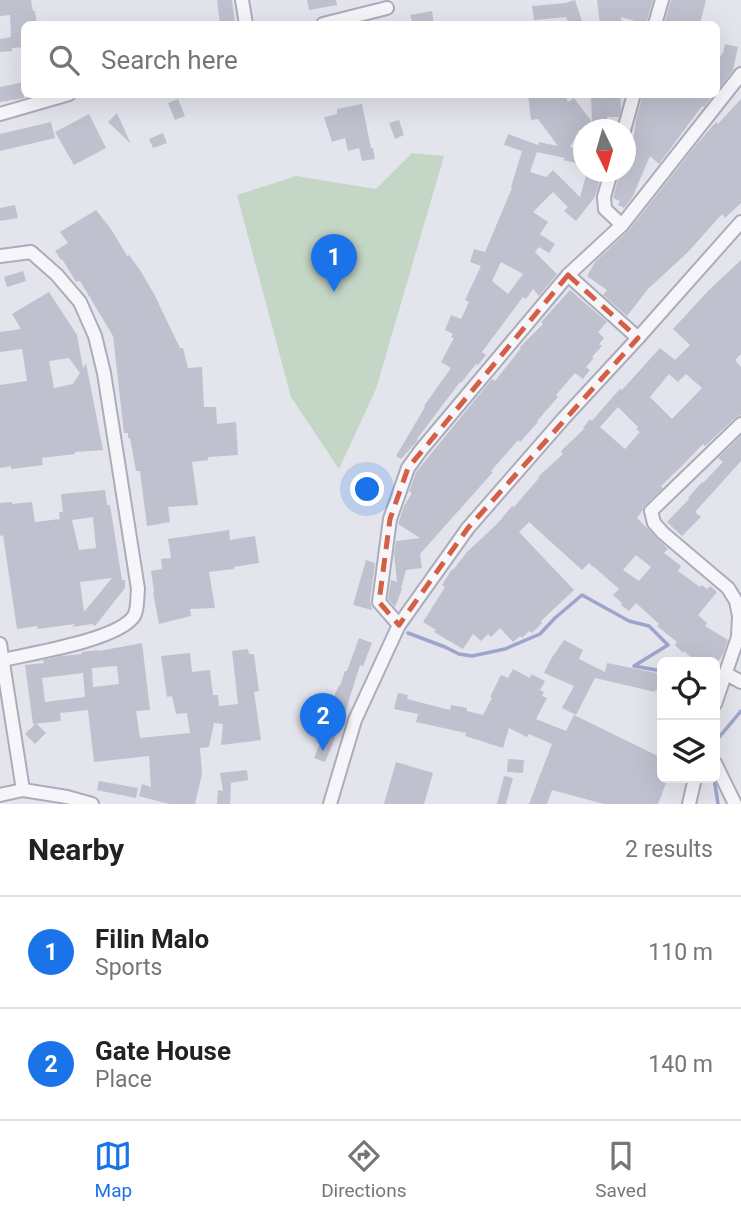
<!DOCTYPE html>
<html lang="en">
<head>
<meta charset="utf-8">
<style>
  :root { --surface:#fff; --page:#f6f6f6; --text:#222; --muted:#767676; --line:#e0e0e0; --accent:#1a73e8 }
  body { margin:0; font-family:Roboto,sans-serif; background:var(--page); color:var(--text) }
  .controls { position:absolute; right:21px; bottom:21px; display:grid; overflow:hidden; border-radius:10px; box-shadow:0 7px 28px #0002 }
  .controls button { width:63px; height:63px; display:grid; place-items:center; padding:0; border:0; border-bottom:2px solid var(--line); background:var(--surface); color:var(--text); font:35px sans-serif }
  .compass { position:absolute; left:573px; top:119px; width:63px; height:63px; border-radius:50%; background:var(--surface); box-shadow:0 7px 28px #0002; rotate:175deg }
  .you { position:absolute; left:368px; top:490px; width:24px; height:24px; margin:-18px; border:5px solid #fff; border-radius:50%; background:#1a73e8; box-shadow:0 0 0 10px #1a73e833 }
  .badge { display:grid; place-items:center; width:46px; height:46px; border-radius:50%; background:var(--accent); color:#fff; font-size:23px; font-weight:700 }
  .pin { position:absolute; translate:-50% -58px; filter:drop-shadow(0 2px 4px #0008) }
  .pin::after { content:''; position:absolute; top:37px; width:24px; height:21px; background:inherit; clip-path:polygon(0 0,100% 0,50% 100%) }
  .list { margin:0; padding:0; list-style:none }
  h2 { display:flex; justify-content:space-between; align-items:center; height:91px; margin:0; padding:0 28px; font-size:30px }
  h2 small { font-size:23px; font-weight:400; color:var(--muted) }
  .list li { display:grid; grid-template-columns:46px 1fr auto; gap:21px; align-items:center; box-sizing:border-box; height:112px; padding:0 28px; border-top:2px solid var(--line) }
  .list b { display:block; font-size:26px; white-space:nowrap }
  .list p { margin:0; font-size:23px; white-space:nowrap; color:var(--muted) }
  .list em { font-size:23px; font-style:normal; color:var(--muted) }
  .icon { flex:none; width:38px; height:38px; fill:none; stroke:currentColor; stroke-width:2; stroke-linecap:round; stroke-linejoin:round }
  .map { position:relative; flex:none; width:741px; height:804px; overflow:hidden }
  .search { position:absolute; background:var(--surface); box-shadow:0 7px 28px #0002; left:21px; right:21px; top:21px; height:77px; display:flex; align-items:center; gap:18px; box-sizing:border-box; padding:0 24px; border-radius:10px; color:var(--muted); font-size:26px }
  .sheet { height:315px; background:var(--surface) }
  nav { display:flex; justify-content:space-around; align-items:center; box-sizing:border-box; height:98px; border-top:2px solid var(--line); background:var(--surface); font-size:19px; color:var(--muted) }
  nav a { display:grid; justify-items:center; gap:4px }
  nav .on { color:var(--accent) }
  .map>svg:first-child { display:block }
  .green { fill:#c4d6c5 }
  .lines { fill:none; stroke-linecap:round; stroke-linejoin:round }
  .stream { stroke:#9da5cd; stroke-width:3.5 }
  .building { fill:#c0c1cf; fill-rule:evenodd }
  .minor-casing { stroke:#acacba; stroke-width:16 }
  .minor { stroke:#f6f6fa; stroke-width:12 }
  .marked { fill:none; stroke:#d45f45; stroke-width:5; stroke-dasharray:14 9; stroke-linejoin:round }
</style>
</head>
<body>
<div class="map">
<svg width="741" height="804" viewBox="0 0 741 804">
  <rect width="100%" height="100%" fill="#e3e4ec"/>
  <polygon class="green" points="412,153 444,156 376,389 339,469 291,397 237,195 296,176 376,189"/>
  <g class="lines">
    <g class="stream">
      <polyline points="408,633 445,647 459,654 472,656 505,649 540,634 555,618 582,595 629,621 649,626 668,645 634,666 662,671"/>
      <polyline points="715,681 728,684 737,684"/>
      <polyline points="715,742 741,711"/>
      <polyline points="714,778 718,804"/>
    </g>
  </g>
  <g class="building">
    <polygon points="0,0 31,0 33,11 35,11 37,24 24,24 24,47 12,48 12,51 0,52 0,39 11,37 10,15 0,16"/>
    <polygon points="217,0 232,0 235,24 220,24"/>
    <polygon points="307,0 336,0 337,5 309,10"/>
    <polygon points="575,0 583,24 569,24 566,17 534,20 532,6 565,3"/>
    <polygon points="597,0 653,0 646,24 621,17 622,24 600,24"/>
    <polygon points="671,0 706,0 700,24 664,24"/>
    <polygon points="432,11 434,24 413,24 410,15"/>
    <polygon points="725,44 738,47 733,70 717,91 717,60 723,53"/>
    <polygon points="24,82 24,98 0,102 0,87"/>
    <path d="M 528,94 L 565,94 L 568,102 L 574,98 L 592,122 L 591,94 L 620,94 L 621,109 L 619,117 L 607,117 L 607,130 L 579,130 L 570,147 L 584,151 L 584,165 L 563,160 L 565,158 L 537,152 L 530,172 L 546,177 L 553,170 L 580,197 L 587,172 L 602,172 L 595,197 L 576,221 L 564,211 L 568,207 L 553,192 L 533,212 L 548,222 L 540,234 L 555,244 L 549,253 L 539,247 L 535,252 L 557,274 L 539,296 L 533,289 L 526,299 L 523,297 L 482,352 L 486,355 L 478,365 L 476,364 L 461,383 L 460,382 L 417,439 L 418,440 L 401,459 L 396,456 L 425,407 L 424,406 L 451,368 L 441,362 L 454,338 L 451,337 L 453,334 L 445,330 L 451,315 L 461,319 L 469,302 L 465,300 L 481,266 L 470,262 L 474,249 L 485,252 L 512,188 L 511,187 L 522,151 L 504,145 L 508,134 L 538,145 L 539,142 L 558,146 L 538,119 L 531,120 ZM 501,262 L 523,274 L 508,294 L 492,281 Z"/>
    <polygon points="643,94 683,96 683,94 714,94 704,107 702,106 659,164 650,156 632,198 624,208 618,205 620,201 613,198 620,172 626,172 626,165 630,165 636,119"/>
    <polygon points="178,99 185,116 175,120 168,103"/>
    <polygon points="741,99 741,203 725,218 722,214 687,253 648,289 627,316 603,295 607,290 588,277 588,274 595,262 629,230 696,145 716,122 718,124"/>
    <polygon points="362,104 371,148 373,148 375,159 362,161 359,148 348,151 345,138 332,142 324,117 337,114 337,109"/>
    <polygon points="117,113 130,142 130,143 108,122"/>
    <polygon points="89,114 106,148 74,165 55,132"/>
    <polygon points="399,120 404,135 395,139 389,123"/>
    <polygon points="51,122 55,138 0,151 0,134"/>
    <polygon points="163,133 167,143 153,148 149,139"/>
    <polygon points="15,205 18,218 0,221 0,208"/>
    <polygon points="96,210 111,229 127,256 129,255 140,270 154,294 180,348 183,348 188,368 202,367 204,407 216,407 217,424 236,422 238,455 208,457 208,460 192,462 198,505 168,507 170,522 147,526 140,471 136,471 130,438 128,438 128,433 124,433 113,336 80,281 76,282 62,259 61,260 55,251 68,243 60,232"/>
    <path d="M 741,260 L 741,354 L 735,360 L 741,367 L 741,415 L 735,418 L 705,446 L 703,444 L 684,464 L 661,486 L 663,488 L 645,505 L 642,511 L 637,518 L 668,549 L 664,553 L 681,566 L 678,571 L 700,587 L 702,585 L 707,589 L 710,586 L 717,592 L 698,615 L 707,623 L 705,626 L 728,640 L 723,654 L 718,662 L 701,662 L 695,658 L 694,660 L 684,651 L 683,653 L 675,645 L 677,642 L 657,626 L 659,624 L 636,603 L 629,611 L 621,605 L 622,603 L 613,595 L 619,589 L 593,566 L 593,567 L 589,563 L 582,570 L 529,522 L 519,532 L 574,590 L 541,621 L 542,623 L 532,633 L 529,631 L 522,638 L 520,636 L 513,642 L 500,628 L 491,637 L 488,634 L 481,641 L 473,634 L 463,649 L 434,632 L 436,630 L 423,622 L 445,587 L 442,585 L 452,569 L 453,570 L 467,552 L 497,524 L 512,506 L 514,507 L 539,478 L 538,477 L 563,454 L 561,452 L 563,449 L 584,429 L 583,428 L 590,419 L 592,421 L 610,400 L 620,389 L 622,390 L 660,348 L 675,360 L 690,345 L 673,329 L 708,291 ZM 669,374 L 678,382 L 686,374 L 702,388 L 672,419 L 650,397 ZM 618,407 L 638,427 L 636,429 L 640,432 L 625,449 L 600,427 ZM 636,555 L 651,567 L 639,581 L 623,570 Z"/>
    <polygon points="23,271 26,281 7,287 4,277"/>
    <polygon points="570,290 607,322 598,332 604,338 599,344 602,346 592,357 594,358 586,367 590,370 583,379 575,373 556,395 558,397 537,421 538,422 520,442 518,440 491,471 493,472 420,554 422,568 406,570 401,588 402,589 395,607 388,599 391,580 397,582 394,553 396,541 420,538 398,524 404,506 412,493 409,492 416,472 492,379 495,381 521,348 520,347 543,324 541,322"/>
    <path d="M 49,292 L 77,335 L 83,368 L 86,363 L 103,450 L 75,452 L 75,454 L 42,458 L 43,465 L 11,469 L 11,466 L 0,468 L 0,385 L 27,381 L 22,349 L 0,352 L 0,332 L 21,329 L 12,314 ZM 69,358 L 80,373 L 73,384 L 54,388 L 49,361 Z"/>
    <polygon points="741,436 741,461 695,512 701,517 682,536 667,522 689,499 688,498 702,482 703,483 723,462 718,458"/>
    <path d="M 105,490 L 107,505 L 110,505 L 122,580 L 125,580 L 125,588 L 95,626 L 92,624 L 72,627 L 75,624 L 38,629 L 37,626 L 17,629 L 3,535 L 0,536 L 0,503 L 12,502 L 12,504 L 32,502 L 35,522 L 60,519 L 59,512 L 63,512 L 61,494 ZM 93,517 L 96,548 L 79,550 L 72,520 ZM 112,578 L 84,612 L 80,582 Z"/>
    <polygon points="229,530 230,540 255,536 259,563 234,567 234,569 209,572 215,608 190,609 191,616 159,624 153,592 154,592 151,571 162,569 161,559 171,558 168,539"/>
    <polygon points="366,560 375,563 370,601 372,610 353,605"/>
    <polygon points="359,638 372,643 363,666 360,665 344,716 325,762 314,758 327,726 322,724 339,685 340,686 345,671 347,671"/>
    <polygon points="564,640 583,650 579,659 605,672 607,663 662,674 662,692 655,690 655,692 595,678 576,715 562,708 574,686 544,673 551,659"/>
    <path d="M 142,643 L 150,710 L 136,711 L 140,738 L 190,733 L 187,713 L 176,714 L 172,696 L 167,697 L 161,656 L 190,653 L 192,672 L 210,670 L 213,695 L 218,695 L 219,706 L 238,704 L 232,651 L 248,649 L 249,654 L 254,654 L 259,691 L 254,692 L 261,740 L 221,745 L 223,724 L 214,723 L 209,747 L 200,748 L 202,774 L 195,804 L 169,804 L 139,796 L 142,784 L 151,787 L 149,756 L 94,762 L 88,710 L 60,713 L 61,721 L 33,724 L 25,665 L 44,663 L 43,660 L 61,656 L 82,654 L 81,652 L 99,650 L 99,651 ZM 117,666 L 119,684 L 93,687 L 92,668 ZM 83,673 L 85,697 L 45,702 L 42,678 Z"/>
    <polygon points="513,669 530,678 531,674 545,681 540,690 544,692 542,696 547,698 536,719 566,731 574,715 662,758 662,778 668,778 658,804 604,804 552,790 547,804 529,804 552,744 529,734 527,737 509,728 503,748 465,736 466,733 416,722 418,714 394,709 398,693 408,695 407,699 450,710 451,705 467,708 467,711 483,715 492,698 490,697 501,675 508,678"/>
    <polygon points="36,723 46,733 35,744 25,734"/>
    <polygon points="508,759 524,760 523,773 507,772"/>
    <polygon points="396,762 433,773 424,804 384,804"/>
    <polygon points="247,770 248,780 231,783 230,804 217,804 218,790 223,791 220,773"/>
    <polygon points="504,776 513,778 506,804 497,804"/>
    <polygon points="99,781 138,788 136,798 97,790"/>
  </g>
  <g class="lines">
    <defs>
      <g id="minor">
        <polyline points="242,0 246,24"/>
        <polyline points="323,24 387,8"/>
        <polyline points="655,24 662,0"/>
        <polyline points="0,114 69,94"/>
        <polyline points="624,130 634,94"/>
        <polyline points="611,172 604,197 605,209 622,225"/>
        <path d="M 0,256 L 31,252 L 57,275 L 80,302 L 95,336 L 104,373 L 138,589 C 137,597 138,610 134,616 C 118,640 32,653 3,660"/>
        <polyline points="568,275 638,338"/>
        <polyline points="399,625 379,602 390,519 408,468 421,450 568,275 622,225 741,74"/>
        <polyline points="0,644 23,790"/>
        <polyline points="725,673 741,682"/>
        <polyline points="715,704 738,637 739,616 736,601 728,588 663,533 654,523 651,511 741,424"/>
        <polyline points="715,763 735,804"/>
        <polyline points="0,795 23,790 67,797 92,804"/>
        <polyline points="330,804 355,720 399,625 468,528 564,418 638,338 741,222"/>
        <polyline points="689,804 695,778"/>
      </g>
    </defs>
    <use href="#minor" class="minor-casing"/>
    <use href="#minor" class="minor"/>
  </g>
  <path class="marked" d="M 568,275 L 638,338 L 468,528 L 399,625 L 379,602 L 390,519 L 408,468 Z"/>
</svg>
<div class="controls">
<button><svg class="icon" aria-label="locate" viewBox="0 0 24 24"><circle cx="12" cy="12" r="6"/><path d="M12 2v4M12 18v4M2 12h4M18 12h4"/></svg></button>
<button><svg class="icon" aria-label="layers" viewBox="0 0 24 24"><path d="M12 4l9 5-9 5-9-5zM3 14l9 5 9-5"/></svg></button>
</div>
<svg class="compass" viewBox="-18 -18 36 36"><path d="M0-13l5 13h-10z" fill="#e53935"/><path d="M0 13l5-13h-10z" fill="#767676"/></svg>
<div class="you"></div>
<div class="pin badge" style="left:334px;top:292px">1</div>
<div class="pin badge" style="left:323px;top:751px">2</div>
<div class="search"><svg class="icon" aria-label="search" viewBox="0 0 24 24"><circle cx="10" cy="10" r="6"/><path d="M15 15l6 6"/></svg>Search here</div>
</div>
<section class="sheet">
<h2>Nearby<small>2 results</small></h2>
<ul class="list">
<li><span class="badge">1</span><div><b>Filin Malo</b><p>Sports</p></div><em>110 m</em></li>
<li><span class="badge">2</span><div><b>Gate House</b><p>Place</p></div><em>140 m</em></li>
</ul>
</section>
<nav>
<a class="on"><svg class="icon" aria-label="map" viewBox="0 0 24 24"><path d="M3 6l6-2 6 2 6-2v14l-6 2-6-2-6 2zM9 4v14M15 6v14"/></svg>Map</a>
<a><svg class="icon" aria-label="directions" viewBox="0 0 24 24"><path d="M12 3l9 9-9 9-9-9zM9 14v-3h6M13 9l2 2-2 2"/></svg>Directions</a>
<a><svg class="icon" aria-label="saved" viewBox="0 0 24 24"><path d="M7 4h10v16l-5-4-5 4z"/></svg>Saved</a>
</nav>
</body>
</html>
